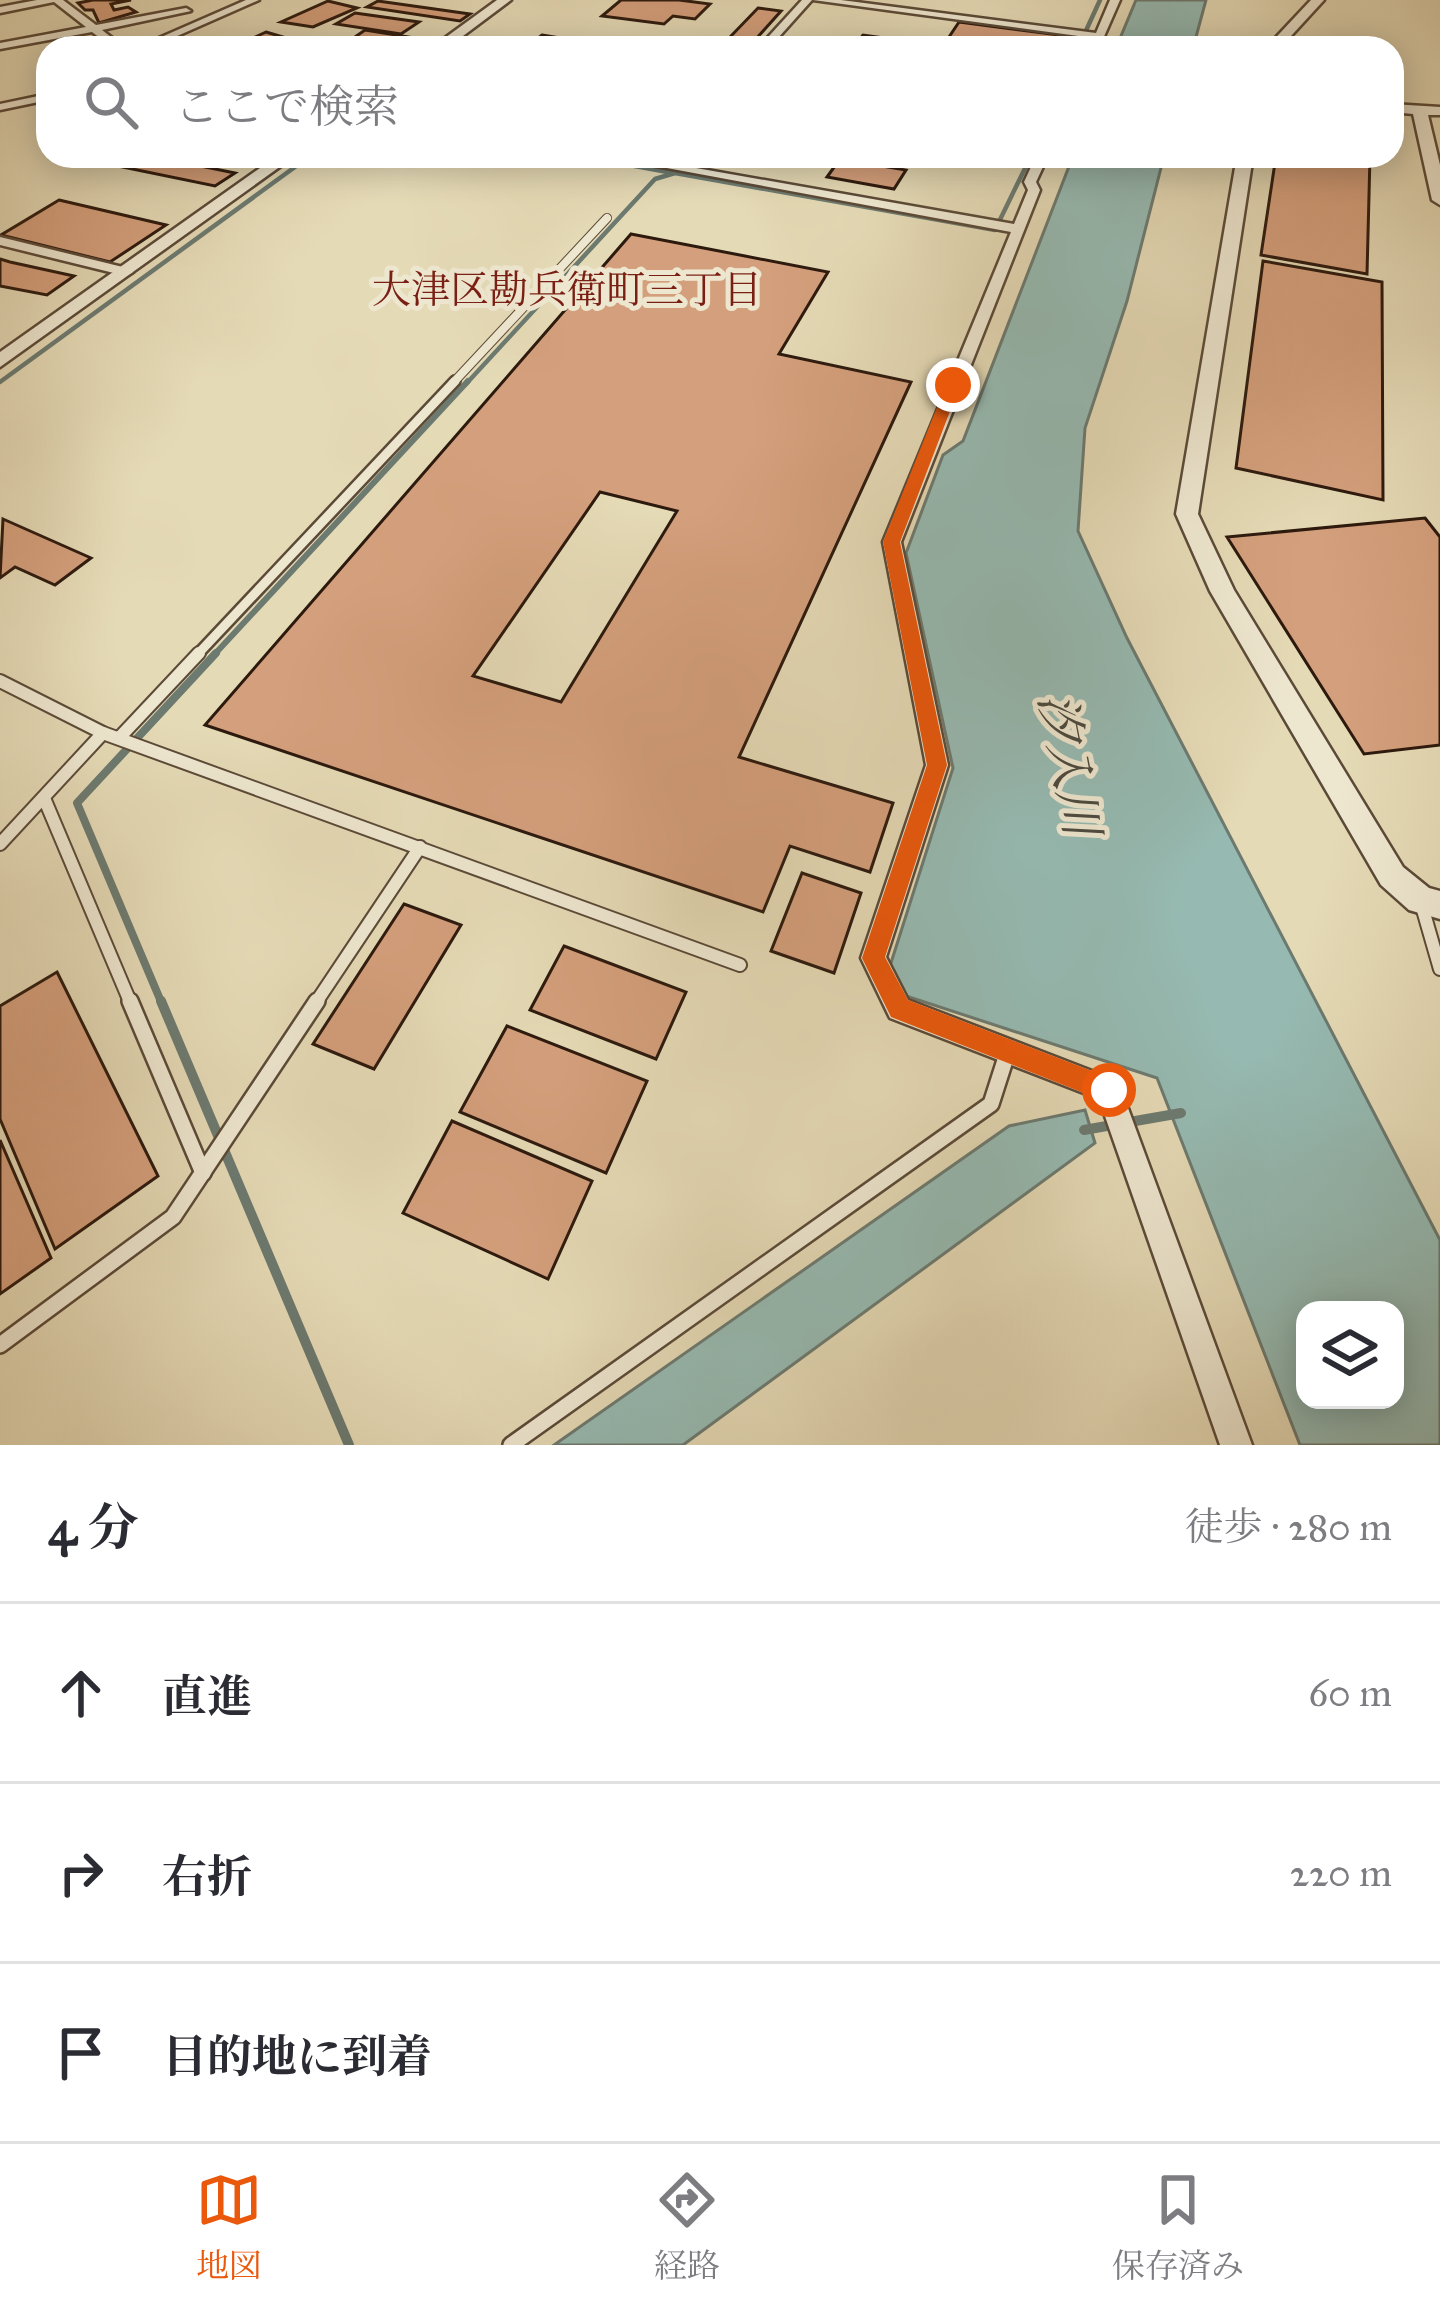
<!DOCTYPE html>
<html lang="ja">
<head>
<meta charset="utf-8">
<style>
  :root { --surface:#fff; --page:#f7f7f7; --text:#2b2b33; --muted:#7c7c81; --line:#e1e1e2; --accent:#ea580c }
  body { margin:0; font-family:"IM FELL Great Primer","Noto Serif JP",serif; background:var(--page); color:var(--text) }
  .controls { position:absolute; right:36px; bottom:36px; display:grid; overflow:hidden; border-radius:24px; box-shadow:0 6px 30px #0003 }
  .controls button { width:108px; height:108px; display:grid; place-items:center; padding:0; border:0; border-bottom:3px solid var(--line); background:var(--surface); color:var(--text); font:60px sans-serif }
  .stop { position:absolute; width:36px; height:36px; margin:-27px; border:9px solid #ea580c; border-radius:50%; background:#fff }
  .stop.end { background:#ea580c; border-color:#fff; box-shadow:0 3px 12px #0008 }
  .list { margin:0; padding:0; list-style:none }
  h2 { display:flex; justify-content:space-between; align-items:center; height:156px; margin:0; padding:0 48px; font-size:51px }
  h2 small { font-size:39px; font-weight:400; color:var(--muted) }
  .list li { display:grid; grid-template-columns:78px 1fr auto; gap:36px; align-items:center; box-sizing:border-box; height:180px; padding:0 48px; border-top:3px solid var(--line) }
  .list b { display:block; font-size:45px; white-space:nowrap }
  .list em { font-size:39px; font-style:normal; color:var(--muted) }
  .icon { flex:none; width:66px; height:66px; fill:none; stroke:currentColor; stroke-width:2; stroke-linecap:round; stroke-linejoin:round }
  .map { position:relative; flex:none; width:1440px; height:1445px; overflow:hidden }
  .search { position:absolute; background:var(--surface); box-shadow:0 6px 30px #0003; left:36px; right:36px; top:36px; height:132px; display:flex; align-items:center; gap:30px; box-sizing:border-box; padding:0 42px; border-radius:36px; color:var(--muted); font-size:45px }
  .sheet { height:696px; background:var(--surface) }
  nav { display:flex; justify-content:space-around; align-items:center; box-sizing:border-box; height:168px; border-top:3px solid var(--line); background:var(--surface); font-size:33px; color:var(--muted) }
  nav a { display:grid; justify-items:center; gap:6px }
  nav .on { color:var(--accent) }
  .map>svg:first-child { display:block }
  .water { fill:#96bab2; stroke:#6c7a70; stroke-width:3; fill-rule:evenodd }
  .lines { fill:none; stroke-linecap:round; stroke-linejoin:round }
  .stream-far3 { stroke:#6c7a70; stroke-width:4.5 }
  .stream-far2 { stroke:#6c7a70; stroke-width:6 }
  .stream-far1 { stroke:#6c7a70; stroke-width:8 }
  .stream { stroke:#6c7a70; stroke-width:10 }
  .building { fill:#d49f7c; stroke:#2d1a0e; stroke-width:3; fill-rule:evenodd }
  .service-far3-casing { stroke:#5b4a38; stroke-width:10 }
  .service-far2-casing { stroke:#5b4a38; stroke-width:14 }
  .service-far1-casing { stroke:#5b4a38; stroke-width:16 }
  .service-casing { stroke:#5b4a38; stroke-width:20 }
  .minor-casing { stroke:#5b4a38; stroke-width:5 }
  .tertiary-casing { stroke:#5b4a38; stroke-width:5 }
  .service-far3 { stroke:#eee7d0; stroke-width:8 }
  .service-far2 { stroke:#eee7d0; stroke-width:9 }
  .service-far1 { stroke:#eee7d0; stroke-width:12 }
  .service { stroke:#eee7d0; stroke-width:15 }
  .minor { fill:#eee7d0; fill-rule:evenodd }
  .tertiary { fill:#eee7d0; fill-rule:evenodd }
  .route { fill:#ea580c }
  .labels { text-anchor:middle; stroke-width:10; stroke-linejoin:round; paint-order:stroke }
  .far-neighbourhood-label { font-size:39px; fill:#7a1f14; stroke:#eee7d0 }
  .water-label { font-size:48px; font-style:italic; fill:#4c4a3f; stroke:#eee7d0 }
</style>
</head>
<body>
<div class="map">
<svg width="1440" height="1445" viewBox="0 0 1440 1445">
  <rect width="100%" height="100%" fill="#e5dab6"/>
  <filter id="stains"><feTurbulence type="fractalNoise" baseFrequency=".00167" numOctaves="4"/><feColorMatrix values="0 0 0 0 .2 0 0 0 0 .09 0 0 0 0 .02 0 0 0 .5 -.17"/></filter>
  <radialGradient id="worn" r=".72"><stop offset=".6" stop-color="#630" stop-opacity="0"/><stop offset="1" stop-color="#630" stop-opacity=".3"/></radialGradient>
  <g class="water">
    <polygon points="1136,0 1206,0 1193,48 1116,48"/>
    <path d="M 1073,156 L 1164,156 L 1127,301 L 1085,428 L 1078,531 L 1127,638 L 1440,1240 L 1440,1445 L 1300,1445 L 1157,1078 L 903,995 L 890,966 L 953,768 L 906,553 L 943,455 L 963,441 ZM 1305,1310 L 1395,1310 L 1395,1400 L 1305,1400 Z"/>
    <polygon points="1085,1110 1095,1143 683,1445 554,1445 1009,1126"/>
  </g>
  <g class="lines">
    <g class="stream-far3">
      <polyline points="1078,48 1100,0"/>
      <polyline points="580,156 673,173"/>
      <polyline points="0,382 310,156"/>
      <polyline points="466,384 655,179 675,173 995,230 1031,156"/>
    </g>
    <polyline class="stream-far2" points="213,656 468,381"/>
    <polyline class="stream-far1" points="162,1004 77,803 216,653"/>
    <g class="stream">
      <polyline points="161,1001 349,1445"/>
      <polyline points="1084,1130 1181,1113"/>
    </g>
  </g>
  <g class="building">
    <polygon points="93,0 131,0 111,4 114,10 128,7 136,12 99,23 93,10 85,10 78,3"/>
    <polygon points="621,0 679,0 710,4 695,19 673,16 664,24 602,16"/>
    <polygon points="328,1 357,8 313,27 281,22"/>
    <polygon points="378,1 470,14 460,21 367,7"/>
    <polygon points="758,8 781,11 755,40 730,37"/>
    <polygon points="355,13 419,22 401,34 336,24"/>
    <polygon points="959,22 1075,37 1070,48 852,48 863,35 943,46"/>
    <polygon points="365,30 415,38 402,46 352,39"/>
    <polygon points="266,32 300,42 274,48 247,41"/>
    <polygon points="542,35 615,47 525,48"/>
    <polygon points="307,39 362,48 292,48"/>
    <polygon points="69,156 151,156 235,173 215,186"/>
    <polygon points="1276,156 1370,156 1367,274 1261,255"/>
    <polygon points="840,159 906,170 894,189 827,177"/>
    <polygon points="59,200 166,225 110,262 1,235"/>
    <path d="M 631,234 L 828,272 L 779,354 L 911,382 L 739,757 L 893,803 L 870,872 L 790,846 L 763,912 L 205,725 ZM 600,492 L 677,511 L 561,702 L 473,676 Z"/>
    <polygon points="0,259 10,262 74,276 47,295 0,286"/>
    <polygon points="1263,261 1382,282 1383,500 1236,468"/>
    <polygon points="1425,518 1440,537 1440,745 1364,754 1227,537"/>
    <polygon points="3,519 91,558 55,585 15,567 0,578"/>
    <polygon points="802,873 861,893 834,973 771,951"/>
    <polygon points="404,904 461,925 374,1069 313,1044"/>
    <polygon points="564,946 686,992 656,1059 530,1010"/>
    <polygon points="57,972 158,1176 55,1249 0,1119 0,1006"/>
    <polygon points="507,1026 647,1081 606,1173 460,1112"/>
    <polygon points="452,1121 592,1181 548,1279 403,1213"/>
    <polygon points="0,1140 51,1258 0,1294"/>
  </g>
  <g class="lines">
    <defs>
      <polyline id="service-far3" points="452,384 607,218"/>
      <polyline id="service-far2" points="196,656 455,381"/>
      <g id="service-far1">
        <polyline points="0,681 103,733 740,965"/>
        <polyline points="120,737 199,653"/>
        <polyline points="44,798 131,1004"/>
        <polyline points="0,844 103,733"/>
        <polyline points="1421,903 1440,969"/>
        <polyline points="315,1004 420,847"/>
      </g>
      <g id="service">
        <polyline points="130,1001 203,1173"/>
        <polyline points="0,1345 173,1217 317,1001"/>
        <polyline points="511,1445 991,1104 1008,1051"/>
      </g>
      <g id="minor">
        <polygon points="37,0 63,0 96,25 186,8 191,11 102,30 125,48 113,48 92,32 0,49 0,43 86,27 54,2 0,13 0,7"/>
        <polygon points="246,0 259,0 150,48 136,48"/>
        <polygon points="802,0 812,0 769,48 758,48"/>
        <polygon points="813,0 841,0 1096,33 1110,0 1120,0 1099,48 1089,48 1093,38"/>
        <polygon points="48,94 48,100 0,110 0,104"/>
        <polygon points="602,156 628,156 1014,224 1028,190 1024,182 1036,156 1048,156 1036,182 1040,190 901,542 948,765 886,957 908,1000 1118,1081 1252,1445 1220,1445 1099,1099 890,1018 861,958 926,765 883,542 1011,232"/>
        <polygon points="0,237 131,269 133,272 126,276 0,245"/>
      </g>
      <g id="tertiary">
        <polygon points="497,0 511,0 447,48 431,48"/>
        <polygon points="1311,0 1324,0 1280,48 1266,48"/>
        <polygon points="1392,104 1440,107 1440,115 1428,115 1440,165 1440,205 1432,200 1413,114 1392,112"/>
        <polygon points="277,156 295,156 0,367 0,352"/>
        <polygon points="1237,156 1253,156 1198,514 1234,590 1403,867 1429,888 1440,891 1440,919 1409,910 1381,885 1210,591 1176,514"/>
      </g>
    </defs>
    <use href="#service-far3" class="service-far3-casing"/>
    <use href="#service-far2" class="service-far2-casing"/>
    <use href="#service-far1" class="service-far1-casing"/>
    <use href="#service" class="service-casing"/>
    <use href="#minor" class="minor-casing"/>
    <use href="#tertiary" class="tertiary-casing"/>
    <use href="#service-far3" class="service-far3"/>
    <use href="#service-far2" class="service-far2"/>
    <use href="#service-far1" class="service-far1"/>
    <use href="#service" class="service"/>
    <use href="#minor" class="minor"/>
    <use href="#tertiary" class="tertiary"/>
  </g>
  <polygon class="route" points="953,381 960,385 900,542 947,765 885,957 908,1000 1118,1081 1122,1090 1118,1099 1109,1103 891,1017 862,958 927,765 883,542 946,385"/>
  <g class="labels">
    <g class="far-neighbourhood-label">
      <text x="567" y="303">大津区勘兵衛町三丁目</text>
    </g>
    <g class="water-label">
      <text transform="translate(1070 764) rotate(79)" y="17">汐入川</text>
    </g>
  </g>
  <rect width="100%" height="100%" filter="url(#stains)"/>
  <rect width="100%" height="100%" fill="url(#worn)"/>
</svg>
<div class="controls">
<button><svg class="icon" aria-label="layers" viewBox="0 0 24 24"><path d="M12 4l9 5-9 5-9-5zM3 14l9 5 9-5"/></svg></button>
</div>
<div class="stop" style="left:1109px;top:1090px"></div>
<div class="stop end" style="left:953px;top:385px"></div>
<div class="search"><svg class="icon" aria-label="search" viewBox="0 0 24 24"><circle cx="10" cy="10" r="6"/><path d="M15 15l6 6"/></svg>ここで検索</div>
</div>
<section class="sheet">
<h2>4 分<small>徒歩 · 280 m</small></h2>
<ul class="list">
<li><svg class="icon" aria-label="ahead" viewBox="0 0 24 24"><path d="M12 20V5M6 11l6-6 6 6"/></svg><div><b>直進</b></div><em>60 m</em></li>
<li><svg class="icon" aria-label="right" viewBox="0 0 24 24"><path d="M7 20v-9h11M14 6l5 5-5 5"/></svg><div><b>右折</b></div><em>220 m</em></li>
<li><svg class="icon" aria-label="arrive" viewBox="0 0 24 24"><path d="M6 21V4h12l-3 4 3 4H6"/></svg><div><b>目的地に到着</b></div></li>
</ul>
</section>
<nav>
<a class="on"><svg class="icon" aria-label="map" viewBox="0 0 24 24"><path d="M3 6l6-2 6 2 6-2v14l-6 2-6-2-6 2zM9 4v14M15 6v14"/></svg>地図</a>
<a><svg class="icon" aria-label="directions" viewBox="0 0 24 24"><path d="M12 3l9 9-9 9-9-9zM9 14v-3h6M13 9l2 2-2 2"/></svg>経路</a>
<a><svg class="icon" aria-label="saved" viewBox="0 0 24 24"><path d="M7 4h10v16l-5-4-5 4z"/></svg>保存済み</a>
</nav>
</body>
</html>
